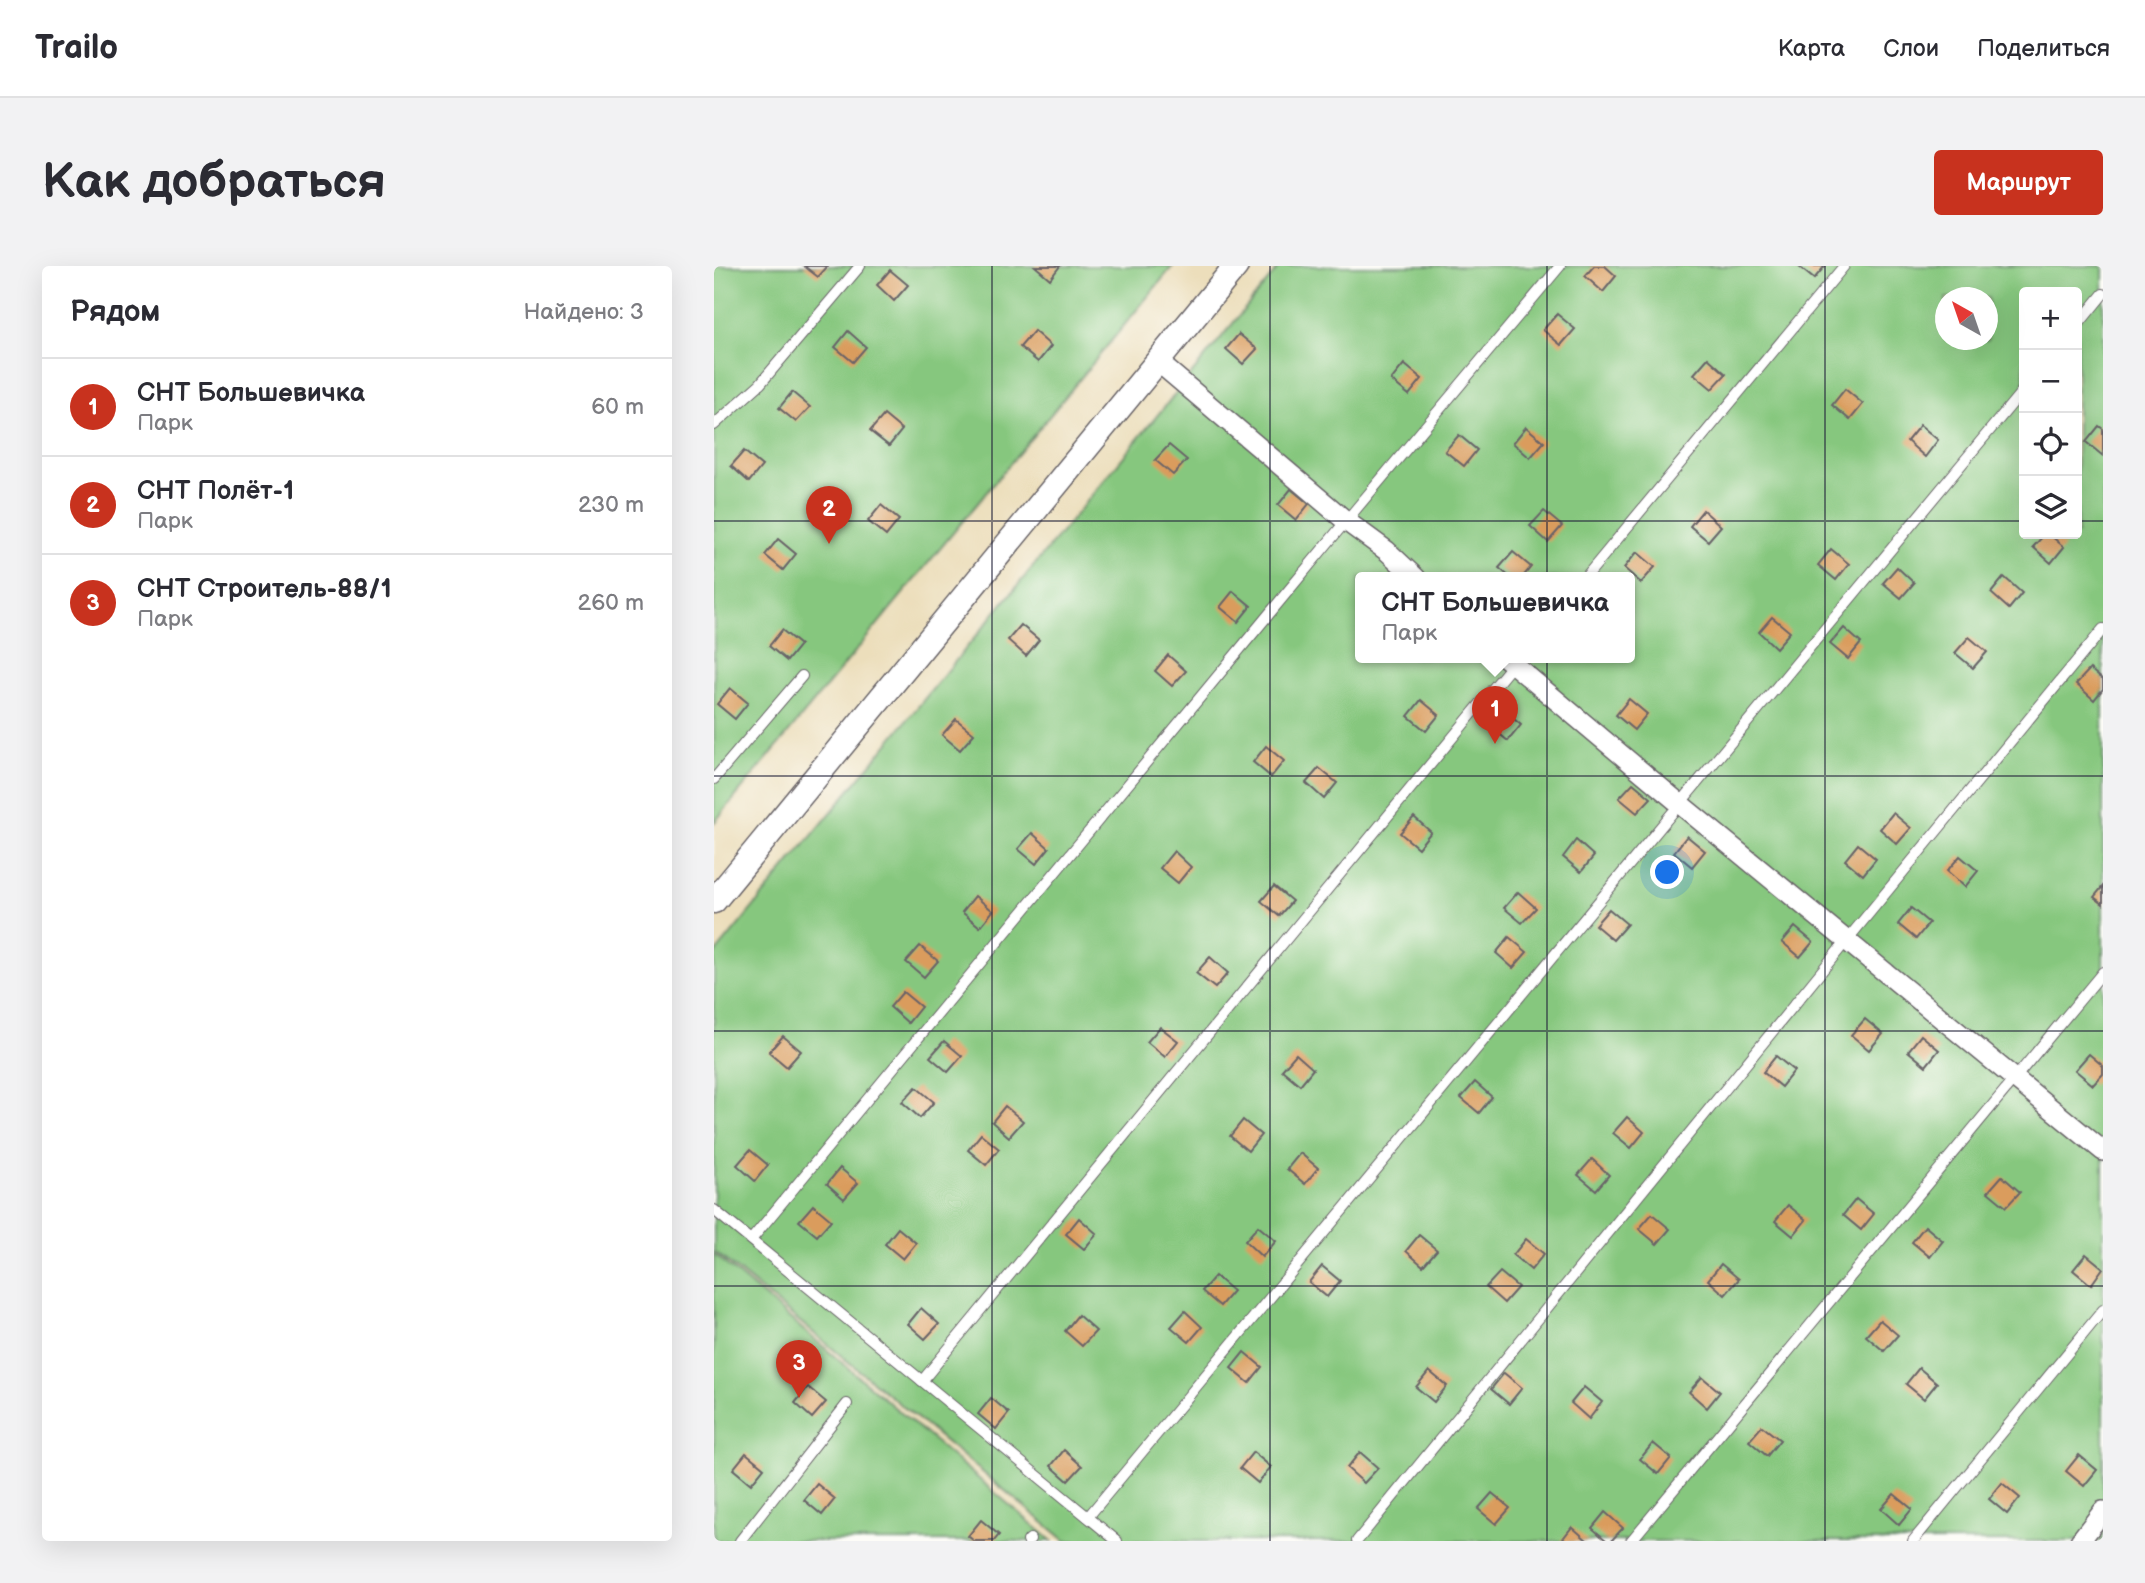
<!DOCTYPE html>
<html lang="ru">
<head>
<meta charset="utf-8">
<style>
  :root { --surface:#fff; --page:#f2f2f3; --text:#2b2b33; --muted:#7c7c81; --line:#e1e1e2; --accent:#c8321e }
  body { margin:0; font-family:"Balsamiq Sans",sans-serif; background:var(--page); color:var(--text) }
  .controls { position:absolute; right:21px; top:21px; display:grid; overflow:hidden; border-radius:7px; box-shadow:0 7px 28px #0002 }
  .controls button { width:63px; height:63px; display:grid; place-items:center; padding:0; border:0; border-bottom:2px solid var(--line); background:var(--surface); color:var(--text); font:35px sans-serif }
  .compass { position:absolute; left:1221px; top:21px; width:63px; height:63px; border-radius:50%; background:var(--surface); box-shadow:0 7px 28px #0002; rotate:320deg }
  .you { position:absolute; left:954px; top:607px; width:24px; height:24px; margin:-18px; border:5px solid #fff; border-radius:50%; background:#1a73e8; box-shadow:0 0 0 10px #1a73e833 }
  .badge { display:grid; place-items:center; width:46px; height:46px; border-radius:50%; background:var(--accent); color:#fff; font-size:23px; font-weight:700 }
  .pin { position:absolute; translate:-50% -58px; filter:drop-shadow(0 2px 4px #0008) }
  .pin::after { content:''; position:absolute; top:37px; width:24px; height:21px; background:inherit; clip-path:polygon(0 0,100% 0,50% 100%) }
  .popup { position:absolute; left:641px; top:306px; width:280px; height:91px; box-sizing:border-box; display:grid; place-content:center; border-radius:7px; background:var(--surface); filter:drop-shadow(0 2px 5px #0005); font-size:23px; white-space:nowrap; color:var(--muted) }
  .popup b { font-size:26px; color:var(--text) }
  .popup::after { content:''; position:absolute; left:50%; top:100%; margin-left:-14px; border:14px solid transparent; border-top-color:var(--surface) }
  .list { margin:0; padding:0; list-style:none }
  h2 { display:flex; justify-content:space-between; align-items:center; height:91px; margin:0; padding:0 28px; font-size:30px }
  h2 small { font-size:23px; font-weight:400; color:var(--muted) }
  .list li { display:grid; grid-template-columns:46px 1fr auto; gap:21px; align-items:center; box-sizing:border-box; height:98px; padding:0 28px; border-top:2px solid var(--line) }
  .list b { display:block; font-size:26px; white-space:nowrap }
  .list p { margin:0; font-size:23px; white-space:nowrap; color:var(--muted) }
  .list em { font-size:23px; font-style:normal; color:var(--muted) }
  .icon { flex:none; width:38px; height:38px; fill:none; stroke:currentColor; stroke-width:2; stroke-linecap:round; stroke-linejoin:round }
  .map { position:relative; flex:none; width:1389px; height:1275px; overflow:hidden; border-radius:7px }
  header { display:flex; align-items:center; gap:42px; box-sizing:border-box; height:98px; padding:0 35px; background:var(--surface); border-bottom:2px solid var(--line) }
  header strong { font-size:33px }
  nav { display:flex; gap:38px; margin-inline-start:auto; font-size:24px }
  .intro { display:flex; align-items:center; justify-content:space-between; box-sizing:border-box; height:168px; padding:0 42px }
  h1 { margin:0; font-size:49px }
  .button { padding:18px 32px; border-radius:7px; background:var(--accent); color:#fff; font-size:24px; font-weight:700 }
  main { display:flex; gap:42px; padding:0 42px }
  aside { flex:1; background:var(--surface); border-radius:7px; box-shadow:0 7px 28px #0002 }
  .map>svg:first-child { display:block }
  .green { fill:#86c77e; stroke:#54745c; stroke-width:2; fill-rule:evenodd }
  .building { fill:#da9c5d }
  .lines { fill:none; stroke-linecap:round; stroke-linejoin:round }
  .service-casing { stroke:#696468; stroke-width:12 }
  .minor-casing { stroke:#696468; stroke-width:22 }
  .tertiary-casing { stroke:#696468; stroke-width:27 }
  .service { stroke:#fff; stroke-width:10 }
  .minor { stroke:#fff; stroke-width:19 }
  .tertiary { stroke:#fff; stroke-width:24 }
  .grid { fill:none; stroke:#22223b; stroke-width:2; stroke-opacity:0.55 }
</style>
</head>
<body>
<header>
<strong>Trailo</strong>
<nav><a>Карта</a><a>Слои</a><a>Поделиться</a></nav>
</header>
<div class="intro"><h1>Как добраться</h1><a class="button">Маршрут</a></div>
<main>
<aside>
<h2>Рядом<small>Найдено: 3</small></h2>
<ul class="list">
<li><span class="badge">1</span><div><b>СНТ Большевичка</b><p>Парк</p></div><em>60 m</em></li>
<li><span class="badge">2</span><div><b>СНТ Полёт-1</b><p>Парк</p></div><em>230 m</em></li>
<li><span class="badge">3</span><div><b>СНТ Строитель-88/1</b><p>Парк</p></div><em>260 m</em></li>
</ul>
</aside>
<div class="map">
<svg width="1389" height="1275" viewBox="0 0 1389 1275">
  <rect width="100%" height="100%" fill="#fdfcf7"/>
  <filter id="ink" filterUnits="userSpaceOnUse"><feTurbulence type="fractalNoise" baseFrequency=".0143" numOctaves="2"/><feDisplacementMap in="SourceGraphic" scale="14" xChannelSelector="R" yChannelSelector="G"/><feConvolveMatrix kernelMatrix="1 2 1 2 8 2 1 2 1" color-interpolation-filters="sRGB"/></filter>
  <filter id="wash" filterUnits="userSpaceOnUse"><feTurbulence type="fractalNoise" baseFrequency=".00686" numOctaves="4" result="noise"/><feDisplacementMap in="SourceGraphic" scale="28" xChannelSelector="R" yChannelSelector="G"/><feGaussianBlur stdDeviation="1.57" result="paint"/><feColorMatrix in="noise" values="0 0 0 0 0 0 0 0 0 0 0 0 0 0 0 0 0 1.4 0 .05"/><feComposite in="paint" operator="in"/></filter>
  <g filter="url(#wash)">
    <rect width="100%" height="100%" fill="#ecdebb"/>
    <g class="green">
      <polygon points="0,0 459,0 0,557"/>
      <path d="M 566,0 L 1389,0 L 1389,1275 L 352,1275 L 0,985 L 0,689 ZM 1310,26 L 1363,26 L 1363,268 L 1310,268 ZM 1232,32 L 1274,32 L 1274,74 L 1232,74 ZM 646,312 L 916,312 L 916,392 L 646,392 Z"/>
      <polygon points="0,988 338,1275 0,1275"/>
    </g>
    <g id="blocks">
      <g class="building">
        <polygon points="90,0 114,0 104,11"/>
        <polygon points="321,0 346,0 336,13"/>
        <polygon points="880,0 891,0 902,10 889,26 871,10"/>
        <polygon points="1084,0 1111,0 1100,13"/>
        <polygon points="176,4 194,19 180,35 163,19"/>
        <polygon points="843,48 861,63 847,79 829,64"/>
        <polygon points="134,65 152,81 139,96 121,81"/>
        <polygon points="320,65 337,80 324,96 306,81"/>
        <polygon points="525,68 543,83 529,98 512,83"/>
        <polygon points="994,92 1012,108 998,123 980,108"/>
        <polygon points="690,98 708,113 695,129 677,114"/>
        <polygon points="1131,123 1149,138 1136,154 1118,139"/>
        <polygon points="78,126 96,141 82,156 65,142"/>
        <polygon points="170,149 188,164 175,180 156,165"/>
        <polygon points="1206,159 1224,174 1211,191 1193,175"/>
        <polygon points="1385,160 1389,163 1389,190 1372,176"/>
        <polygon points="812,161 830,176 816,192 799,177"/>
        <polygon points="745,169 763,184 750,200 731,185"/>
        <polygon points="455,179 473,194 459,209 441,194"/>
        <polygon points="30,185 48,200 35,216 17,200"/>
        <polygon points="577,223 595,238 582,254 564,239"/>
        <polygon points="167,239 185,254 172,270 154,255"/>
        <polygon points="989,244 1007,260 994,275 976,260"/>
        <polygon points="830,245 848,260 834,276 816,260"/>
        <polygon points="1331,268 1335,268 1350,281 1337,297 1319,281"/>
        <polygon points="64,273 82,288 69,304 51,289"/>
        <polygon points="1117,283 1135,298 1122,314 1104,299"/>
        <polygon points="799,286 817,301 808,312 797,312 785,302"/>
        <polygon points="923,286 941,301 927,317 910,302"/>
        <polygon points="1183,301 1200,317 1187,332 1169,317"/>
        <polygon points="1290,311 1308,327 1295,343 1277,327"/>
        <polygon points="519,325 537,340 524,356 506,341"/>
        <polygon points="1058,351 1076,366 1062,382 1045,366"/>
        <polygon points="307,359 325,374 312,390 294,374"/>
        <polygon points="1130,362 1147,377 1134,393 1116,378"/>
        <polygon points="68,364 86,379 73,395 55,380"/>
        <polygon points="1255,371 1273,386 1259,402 1241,387"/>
        <polygon points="454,389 472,405 458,420 441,405"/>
        <polygon points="1376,403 1389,414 1389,423 1380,434 1362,418"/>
        <polygon points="16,422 34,437 21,453 3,438"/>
        <polygon points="915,433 933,448 920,464 902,449"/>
        <polygon points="707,434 725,449 712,465 694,450"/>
        <polygon points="789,444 807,459 794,475 776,460"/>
        <polygon points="242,453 260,468 246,484 228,469"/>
        <polygon points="552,480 570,495 557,511 539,496"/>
        <polygon points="605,502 623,517 610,533 592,517"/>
        <polygon points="919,517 937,532 923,547 905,532"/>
        <polygon points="1179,547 1197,562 1183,578 1166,563"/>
        <polygon points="700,551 717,566 704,582 686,567"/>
        <polygon points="318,567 335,582 322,598 304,583"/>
        <polygon points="973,570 991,585 978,601 960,586"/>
        <polygon points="862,574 880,590 867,606 849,591"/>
        <polygon points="1144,578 1162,593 1149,609 1131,594"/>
        <polygon points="460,585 477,601 464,617 446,602"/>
        <polygon points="1246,590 1264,605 1251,621 1233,605"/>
        <polygon points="560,620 578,635 565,650 547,635"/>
        <polygon points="1389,620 1389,638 1380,631"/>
        <polygon points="804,626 822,642 808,657 790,642"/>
        <polygon points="261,630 279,645 266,661 248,646"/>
        <polygon points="1197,642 1215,657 1202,673 1184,658"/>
        <polygon points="895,643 913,658 899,674 881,659"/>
        <polygon points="1081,661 1099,676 1086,691 1068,676"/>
        <polygon points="795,671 813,686 799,702 782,687"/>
        <polygon points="206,680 224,695 210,711 192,696"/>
        <polygon points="496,691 514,707 501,722 482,707"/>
        <polygon points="189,726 207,741 194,757 176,741"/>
        <polygon points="1151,753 1169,768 1155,784 1137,769"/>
        <polygon points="446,761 464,775 451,791 433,776"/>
        <polygon points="1207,769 1225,784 1212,800 1194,785"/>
        <polygon points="69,770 87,785 73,801 55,786"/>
        <polygon points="230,775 248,790 234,806 216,791"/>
        <polygon points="582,788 599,803 586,819 568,804"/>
        <polygon points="1375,788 1389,800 1389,808 1379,819 1361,804"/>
        <polygon points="1062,790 1080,805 1067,821 1049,806"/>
        <polygon points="761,816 778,831 765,847 747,832"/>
        <polygon points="202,821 220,836 206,852 188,836"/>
        <polygon points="291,840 309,855 295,871 278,856"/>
        <polygon points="913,851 930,866 917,882 899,867"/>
        <polygon points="529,854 547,869 534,885 516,870"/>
        <polygon points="267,868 285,883 272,899 254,884"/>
        <polygon points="36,884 54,899 41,915 23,899"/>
        <polygon points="586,887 604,902 591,918 573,903"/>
        <polygon points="878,893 895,909 882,924 864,909"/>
        <polygon points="126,902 144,917 130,933 113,918"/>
        <polygon points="1288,910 1306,926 1292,941 1274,926"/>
        <polygon points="1142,933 1160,948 1147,964 1129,949"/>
        <polygon points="99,939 117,954 103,970 85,955"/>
        <polygon points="1074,939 1092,954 1079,970 1061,955"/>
        <polygon points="938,948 956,963 943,978 925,963"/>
        <polygon points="365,952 383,968 370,983 352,968"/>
        <polygon points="544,960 562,975 548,991 531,975"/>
        <polygon points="1211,960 1229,975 1216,991 1198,976"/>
        <polygon points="184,962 202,977 189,993 171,978"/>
        <polygon points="705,969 723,984 709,1000 692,985"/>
        <polygon points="812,973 830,988 817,1004 799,989"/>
        <polygon points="1372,988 1389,1002 1377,1019 1359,1004"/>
        <polygon points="1007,998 1025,1013 1011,1029 994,1014"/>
        <polygon points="608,1000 626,1015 613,1031 595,1016"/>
        <polygon points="786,1006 804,1021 790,1037 772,1021"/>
        <polygon points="501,1010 519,1025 506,1040 488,1025"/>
        <polygon points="207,1042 225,1058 211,1073 194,1058"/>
        <polygon points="471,1045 488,1061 475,1076 457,1061"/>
        <polygon points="364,1049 382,1065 368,1080 351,1065"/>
        <polygon points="1166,1054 1184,1069 1170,1085 1152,1070"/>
        <polygon points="530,1086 548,1101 535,1117 517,1102"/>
        <polygon points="1205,1102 1223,1117 1210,1133 1192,1118"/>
        <polygon points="715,1105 733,1120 720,1136 702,1121"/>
        <polygon points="790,1107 808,1122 795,1138 777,1123"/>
        <polygon points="988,1111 1006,1126 993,1142 975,1126"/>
        <polygon points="94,1121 112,1136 98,1152 81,1137"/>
        <polygon points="870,1121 888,1136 875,1153 857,1137"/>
        <polygon points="277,1132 295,1147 282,1163 264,1148"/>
        <polygon points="1048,1160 1066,1174 1053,1190 1035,1175"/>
        <polygon points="939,1177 957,1192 944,1208 926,1193"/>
        <polygon points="350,1184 368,1200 354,1215 337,1200"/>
        <polygon points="539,1186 557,1201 544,1217 526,1202"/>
        <polygon points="646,1186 664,1202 650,1217 633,1202"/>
        <polygon points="32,1187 50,1202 37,1218 19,1203"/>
        <polygon points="1365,1189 1383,1204 1370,1220 1352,1205"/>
        <polygon points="1288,1217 1306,1232 1293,1248 1275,1233"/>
        <polygon points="103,1218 121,1233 108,1249 90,1234"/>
        <polygon points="778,1227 796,1242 782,1258 764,1243"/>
        <polygon points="1180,1228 1198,1243 1185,1259 1167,1243"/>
        <polygon points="891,1246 909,1262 897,1275 893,1275 878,1262"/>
        <polygon points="267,1254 285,1269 280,1275 260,1275 254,1270"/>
        <polygon points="858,1261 874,1275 847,1275"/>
      </g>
    </g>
  </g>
  <g filter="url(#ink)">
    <use href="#blocks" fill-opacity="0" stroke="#696468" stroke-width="2"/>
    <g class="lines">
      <defs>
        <g id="service">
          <polyline points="1363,60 1389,28"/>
          <polyline points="0,159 46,118 146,0"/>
          <polyline points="871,312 1130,0"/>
          <polyline points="0,513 88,410"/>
          <polyline points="0,944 403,1275"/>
          <polyline points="37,974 632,255 846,0"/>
          <polyline points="208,1115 800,397"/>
          <polyline points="374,1251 1310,123"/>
          <polyline points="26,1275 133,1138"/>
          <polyline points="314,1275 316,1273"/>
          <polyline points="643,1275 1133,674 1389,363"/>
          <polyline points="917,1275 1389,706"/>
          <polyline points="1199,1275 1389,1044"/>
        </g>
        <g id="minor">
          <polyline points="443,95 632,255 673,285 702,312"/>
          <polyline points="792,392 966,538 1389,885"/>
          <polyline points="1366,1275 1389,1245"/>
        </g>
        <polyline id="tertiary" points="0,635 522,0"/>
      </defs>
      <use href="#service" class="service-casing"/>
      <use href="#minor" class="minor-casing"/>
      <use href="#tertiary" class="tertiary-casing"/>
      <use href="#service" class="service"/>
      <use href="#minor" class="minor"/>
      <use href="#tertiary" class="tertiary"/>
    </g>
  </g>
  <path class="grid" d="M 278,0 L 278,1275M 556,0 L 556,1275M 833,0 L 833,1275M 1111,0 L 1111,1275M 0,255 L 1310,255M 1363,255 L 1389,255M 0,510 L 1389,510M 0,765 L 1389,765M 0,1020 L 1389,1020"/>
</svg>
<div class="controls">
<button>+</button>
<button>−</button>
<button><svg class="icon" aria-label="locate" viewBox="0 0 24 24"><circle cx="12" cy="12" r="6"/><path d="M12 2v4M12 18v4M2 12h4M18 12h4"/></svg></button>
<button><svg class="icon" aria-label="layers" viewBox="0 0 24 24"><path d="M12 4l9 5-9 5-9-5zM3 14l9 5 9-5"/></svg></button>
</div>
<svg class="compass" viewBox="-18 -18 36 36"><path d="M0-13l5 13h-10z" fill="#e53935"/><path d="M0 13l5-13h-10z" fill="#7c7c81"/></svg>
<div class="you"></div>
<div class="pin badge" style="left:781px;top:478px">1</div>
<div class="popup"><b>СНТ Большевичка</b>Парк</div>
<div class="pin badge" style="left:115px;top:278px">2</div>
<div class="pin badge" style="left:85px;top:1132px">3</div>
</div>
</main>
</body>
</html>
